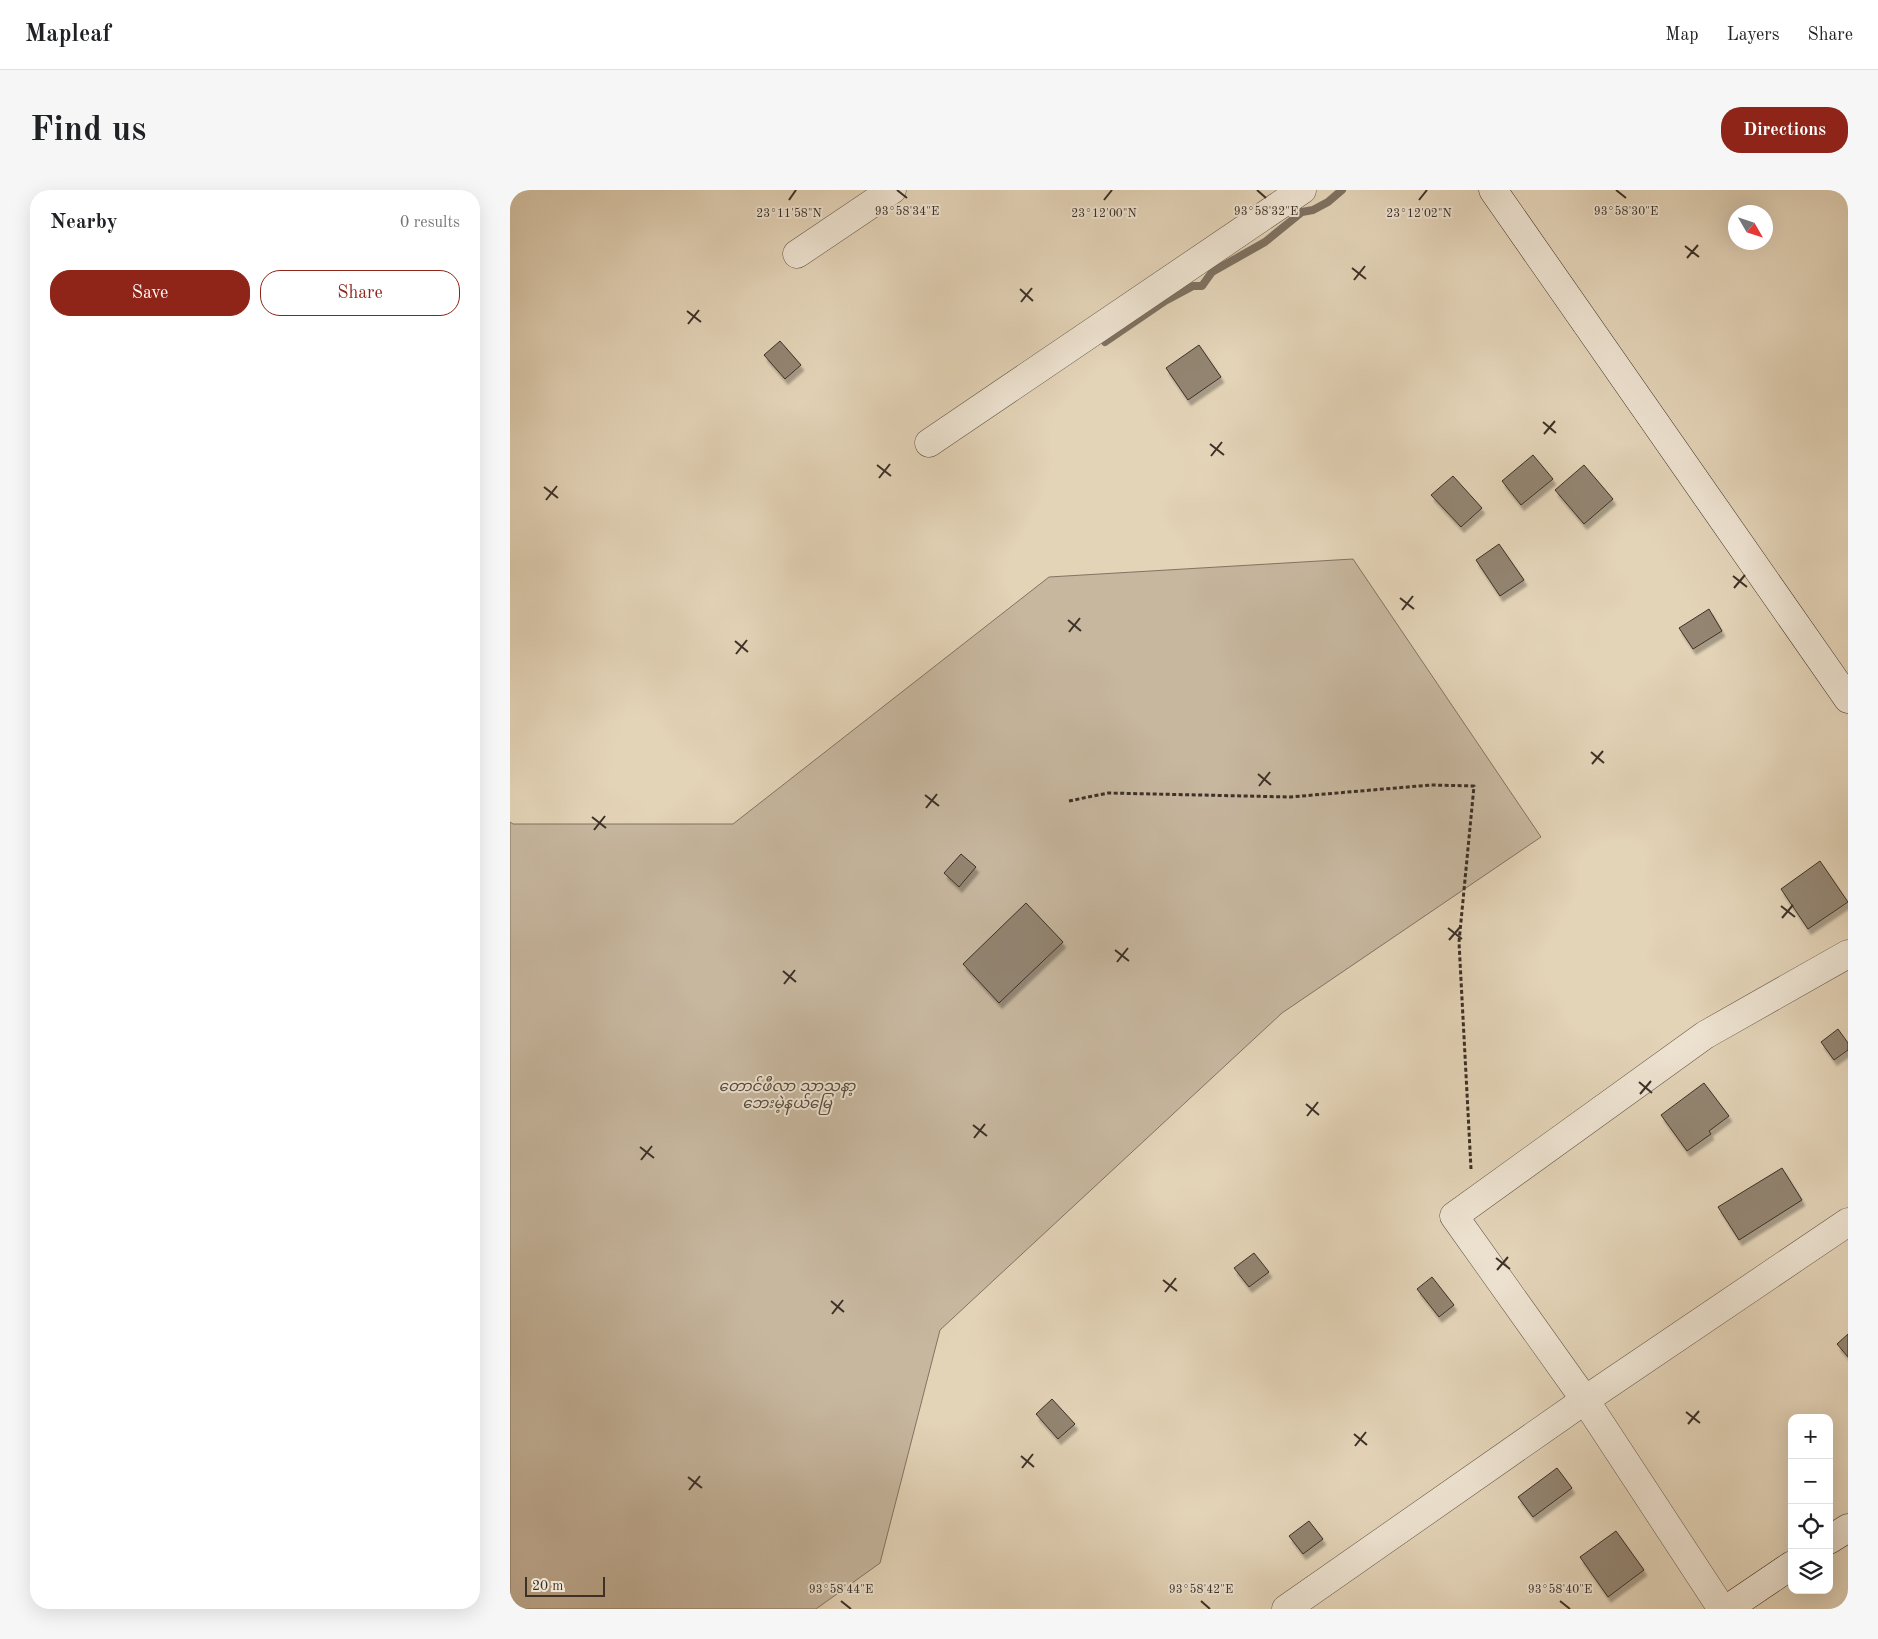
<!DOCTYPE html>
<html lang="en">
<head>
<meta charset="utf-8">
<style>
  :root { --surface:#fff; --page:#f6f6f6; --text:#202124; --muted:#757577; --line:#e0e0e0; --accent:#8f2418 }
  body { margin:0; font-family:"Old Standard TT","Noto Sans Myanmar",serif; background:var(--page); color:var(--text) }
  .controls { position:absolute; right:15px; bottom:15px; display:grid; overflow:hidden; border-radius:10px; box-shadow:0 5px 20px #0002 }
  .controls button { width:45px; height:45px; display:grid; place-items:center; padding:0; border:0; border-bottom:1px solid var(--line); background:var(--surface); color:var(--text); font:25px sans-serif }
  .compass { position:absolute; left:1218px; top:15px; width:45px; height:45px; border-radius:50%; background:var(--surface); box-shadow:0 5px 20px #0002; rotate:129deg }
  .scale { position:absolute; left:15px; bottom:12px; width:80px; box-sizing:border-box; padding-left:5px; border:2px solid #3c3027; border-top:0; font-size:14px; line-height:18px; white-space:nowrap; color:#3c3027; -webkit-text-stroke:4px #ede2d0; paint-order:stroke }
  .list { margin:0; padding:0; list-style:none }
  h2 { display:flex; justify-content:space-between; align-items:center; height:65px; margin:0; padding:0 20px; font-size:21px }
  h2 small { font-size:16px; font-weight:400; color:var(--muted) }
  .actions { display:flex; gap:10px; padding:15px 20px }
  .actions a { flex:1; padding:11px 0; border:1px solid var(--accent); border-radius:20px; text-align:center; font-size:18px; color:var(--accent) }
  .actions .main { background:var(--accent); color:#fff }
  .icon { flex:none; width:28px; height:28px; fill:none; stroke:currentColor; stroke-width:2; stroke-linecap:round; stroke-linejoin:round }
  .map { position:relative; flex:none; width:1338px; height:1419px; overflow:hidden; border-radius:20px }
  header { display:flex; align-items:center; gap:30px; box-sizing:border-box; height:70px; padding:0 25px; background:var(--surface); border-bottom:1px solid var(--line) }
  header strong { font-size:24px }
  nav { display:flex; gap:28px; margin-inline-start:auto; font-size:18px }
  .intro { display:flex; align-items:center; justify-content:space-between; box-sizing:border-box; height:120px; padding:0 30px }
  h1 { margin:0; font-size:35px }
  .button { padding:12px 22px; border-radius:20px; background:var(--accent); color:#fff; font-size:18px; font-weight:700 }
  main { display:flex; gap:30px; padding:0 30px }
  aside { flex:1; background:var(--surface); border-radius:20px; box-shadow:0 5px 20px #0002 }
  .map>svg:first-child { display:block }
  .green { fill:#c7b79f; stroke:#827463 }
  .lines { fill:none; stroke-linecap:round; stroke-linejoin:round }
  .stream { stroke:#7e7160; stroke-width:8 }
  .building { fill:#938572; stroke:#3c3027; filter:url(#shadow) }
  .street-casing { stroke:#66594b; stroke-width:29 }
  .secondary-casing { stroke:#3c3027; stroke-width:29 }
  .path { stroke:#3c3027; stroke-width:3; stroke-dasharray:4 2.5; stroke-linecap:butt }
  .street { stroke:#ede2d0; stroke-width:28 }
  .secondary { stroke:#ede2d0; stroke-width:28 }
  .ticks { fill:none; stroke:#3c3027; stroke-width:2 }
  .labels { text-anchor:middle; stroke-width:4; stroke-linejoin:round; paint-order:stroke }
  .park-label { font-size:15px; font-style:italic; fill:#584b3f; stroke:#ede2d0 }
  .ticks-label { font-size:12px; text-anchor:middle; fill:#3c3027; stroke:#ede2d0; stroke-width:4; stroke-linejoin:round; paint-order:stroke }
</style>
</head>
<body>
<header>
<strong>Mapleaf</strong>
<nav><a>Map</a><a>Layers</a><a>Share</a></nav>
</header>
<div class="intro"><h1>Find us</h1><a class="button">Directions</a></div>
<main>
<aside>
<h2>Nearby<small>0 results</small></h2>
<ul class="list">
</ul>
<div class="actions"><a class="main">Save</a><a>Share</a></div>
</aside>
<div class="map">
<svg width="1338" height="1419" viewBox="0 0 1338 1419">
  <defs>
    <filter id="shadow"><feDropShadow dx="3" dy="5.5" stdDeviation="1" flood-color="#0004"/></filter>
  </defs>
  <rect width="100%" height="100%" fill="#e3d3b7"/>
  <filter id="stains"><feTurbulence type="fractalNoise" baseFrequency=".004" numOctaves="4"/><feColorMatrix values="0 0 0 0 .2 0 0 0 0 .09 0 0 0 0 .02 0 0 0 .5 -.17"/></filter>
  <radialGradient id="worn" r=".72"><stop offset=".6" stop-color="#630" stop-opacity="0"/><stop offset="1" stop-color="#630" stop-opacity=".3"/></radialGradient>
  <polygon class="green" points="843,369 1031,647 772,823 430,1140 370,1373 306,1419 0,1419 0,632 3,634 223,634 539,387"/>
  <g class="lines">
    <polyline class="stream" points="595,152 655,111 683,96 692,96 702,82 755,52 792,22 803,20 818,12 832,0"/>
  </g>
  <g class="building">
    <polygon points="270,151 291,175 275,189 254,165"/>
    <polygon points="689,155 711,187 678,210 656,178"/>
    <polygon points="1023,265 1043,289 1011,315 992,291"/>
    <polygon points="1074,275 1103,309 1074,334 1045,300"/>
    <polygon points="943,286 972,318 951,337 921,305"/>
    <polygon points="989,354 1014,390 990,406 966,370"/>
    <polygon points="1199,419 1212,441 1183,459 1169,438"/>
    <polygon points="451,664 466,677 449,697 434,683"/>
    <polygon points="1310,671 1338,712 1298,739 1271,699"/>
    <polygon points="516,713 553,752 489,813 453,774"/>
    <polygon points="1328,839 1338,853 1338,860 1324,870 1311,852"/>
    <polygon points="1194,893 1219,926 1199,941 1201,944 1177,961 1151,925"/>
    <polygon points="1272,978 1292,1010 1229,1050 1208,1017"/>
    <polygon points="744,1063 759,1082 739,1097 724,1078"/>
    <polygon points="922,1087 944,1115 929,1127 907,1099"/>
    <polygon points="1338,1144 1338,1167 1327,1154"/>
    <polygon points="542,1209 565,1234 548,1249 526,1224"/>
    <polygon points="1047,1278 1062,1298 1023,1327 1008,1307"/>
    <polygon points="799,1331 813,1349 793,1364 779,1346"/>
    <polygon points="1106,1341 1134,1380 1098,1407 1070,1367"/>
  </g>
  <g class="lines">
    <defs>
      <g id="street">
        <polyline points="287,64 382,0"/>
        <polyline points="419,253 792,0"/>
        <polyline points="776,1419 1075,1210 1338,1032"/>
        <polyline points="1212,1419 1075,1210 944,1026 1195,845 1338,764"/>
      </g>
      <g id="secondary">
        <polyline points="983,0 1338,509"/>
        <polyline points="1319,1350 1338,1338"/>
        <polyline points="1217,1419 1282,1375"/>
      </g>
    </defs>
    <use href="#street" class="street-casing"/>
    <use href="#secondary" class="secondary-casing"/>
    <polyline class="path" points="559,611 598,603 780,607 921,595 964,596 949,752 961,979"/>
    <use href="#street" class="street"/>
    <use href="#secondary" class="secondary"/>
  </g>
  <path class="ticks" d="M 387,0 L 397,8M 747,0 L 756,8M 1106,0 L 1116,8M 279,10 L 286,0M 594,10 L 602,0M 909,10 L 917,0M 1175,56 L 1189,67M 1177,68 L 1188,55M 842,78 L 856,89M 844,90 L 855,76M 510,99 L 523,111M 511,112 L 522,98M 177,121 L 191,132M 178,134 L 189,120M 1033,232 L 1046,243M 1034,244 L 1045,231M 700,254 L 714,265M 701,266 L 712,252M 367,275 L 381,286M 369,288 L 380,274M 34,297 L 48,308M 36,310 L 47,296M 1223,386 L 1237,397M 1224,398 L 1235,385M 890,408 L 904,419M 892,420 L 903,406M 558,430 L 571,441M 559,442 L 570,428M 225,451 L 238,462M 226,464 L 237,450M 1081,562 L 1094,573M 1082,574 L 1093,561M 748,584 L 761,595M 749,596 L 760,582M 415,605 L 429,616M 416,618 L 427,604M 82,627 L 96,638M 84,640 L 95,626M 1271,716 L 1285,727M 1272,728 L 1283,715M 938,738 L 952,749M 939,750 L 951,736M 605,760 L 619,771M 607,772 L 618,758M 273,781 L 286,792M 274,794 L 285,780M 1129,892 L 1142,903M 1130,904 L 1141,891M 796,914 L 809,925M 797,926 L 808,912M 463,935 L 477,946M 464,948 L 475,934M 130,957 L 144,968M 131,970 L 142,956M 986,1068 L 1000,1079M 987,1080 L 998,1067M 653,1090 L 667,1101M 655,1102 L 666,1088M 321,1111 L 334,1122M 322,1124 L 333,1110M 1176,1222 L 1190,1233M 1178,1234 L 1189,1221M 844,1244 L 857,1255M 845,1256 L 856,1242M 511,1266 L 524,1277M 512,1278 L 523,1264M 178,1287 L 192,1298M 179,1300 L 190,1286M 331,1411 L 341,1419M 691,1411 L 700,1419M 1050,1411 L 1060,1419"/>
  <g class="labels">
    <g class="park-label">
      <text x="277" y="901">တောင်ဖီလာ သာသနာ့<tspan x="277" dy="17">ဘေးမဲ့နယ်မြေ</tspan></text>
    </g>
  </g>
  <g class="ticks-label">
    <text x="397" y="25">93°58'34"E</text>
    <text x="756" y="25">93°58'32"E</text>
    <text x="1116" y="25">93°58'30"E</text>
    <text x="279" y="27">23°11'58"N</text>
    <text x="594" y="27">23°12'00"N</text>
    <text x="909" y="27">23°12'02"N</text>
    <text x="331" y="1403">93°58'44"E</text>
    <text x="691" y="1403">93°58'42"E</text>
    <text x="1050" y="1403">93°58'40"E</text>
  </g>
  <rect width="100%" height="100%" filter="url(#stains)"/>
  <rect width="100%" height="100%" fill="url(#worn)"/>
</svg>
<div class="controls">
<button>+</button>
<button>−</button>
<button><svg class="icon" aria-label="locate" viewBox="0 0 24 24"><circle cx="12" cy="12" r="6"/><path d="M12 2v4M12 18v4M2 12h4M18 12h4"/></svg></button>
<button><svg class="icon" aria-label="layers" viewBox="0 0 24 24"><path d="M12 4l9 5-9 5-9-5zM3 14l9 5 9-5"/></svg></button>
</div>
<svg class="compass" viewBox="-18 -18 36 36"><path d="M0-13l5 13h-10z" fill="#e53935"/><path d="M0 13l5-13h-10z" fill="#757577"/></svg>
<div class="scale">20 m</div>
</div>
</main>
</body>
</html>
